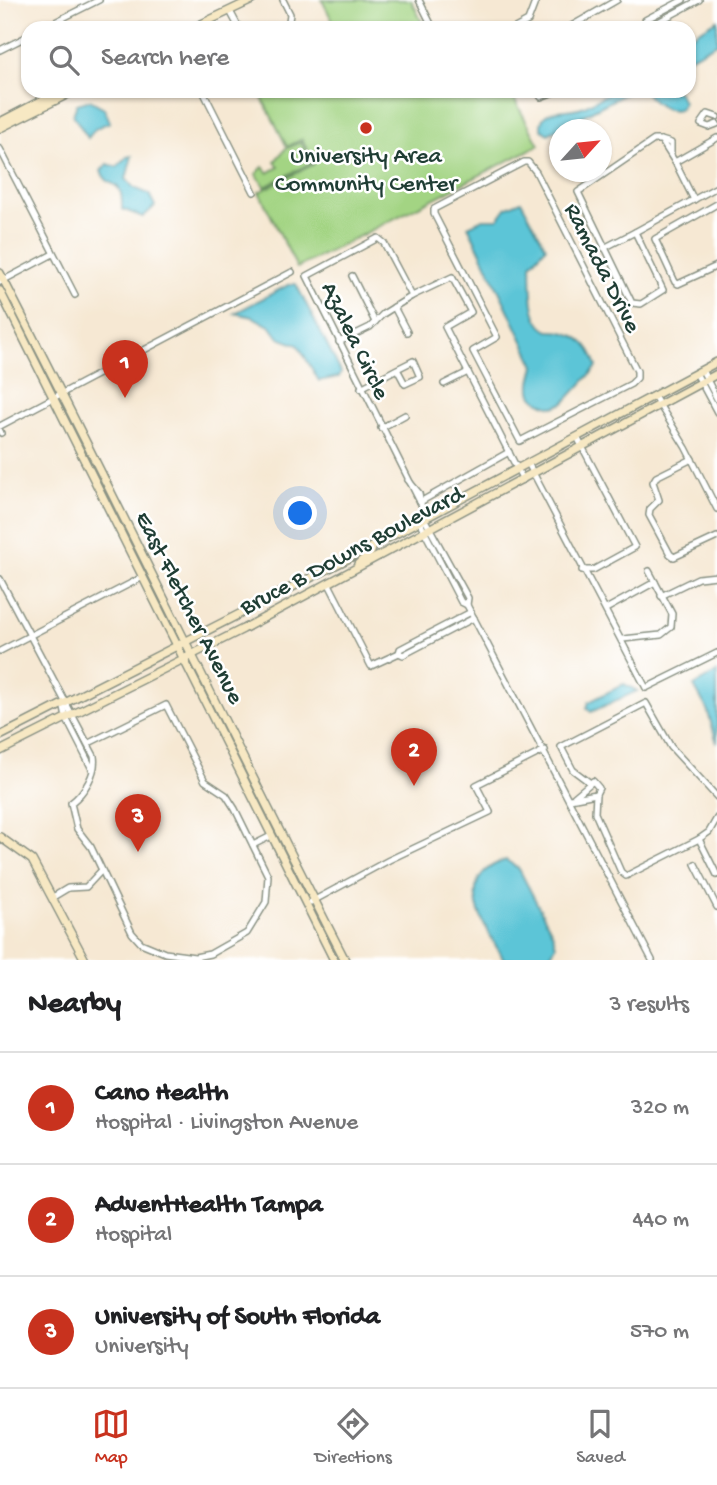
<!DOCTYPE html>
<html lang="en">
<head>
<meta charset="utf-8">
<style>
  :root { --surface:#fff; --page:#f6f6f6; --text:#202124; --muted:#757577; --line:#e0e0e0; --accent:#c8321e }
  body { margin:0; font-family:"Gochi Hand",sans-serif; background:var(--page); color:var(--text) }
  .compass { position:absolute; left:549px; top:119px; width:63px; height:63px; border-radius:50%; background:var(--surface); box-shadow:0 2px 5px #0004; rotate:63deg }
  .you { position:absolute; left:301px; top:514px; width:24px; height:24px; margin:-18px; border:5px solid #fff; border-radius:50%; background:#1a73e8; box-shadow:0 0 0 10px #1a73e833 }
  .badge { display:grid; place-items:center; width:46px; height:46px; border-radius:50%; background:var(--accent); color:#fff; font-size:23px; font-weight:700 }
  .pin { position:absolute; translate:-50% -58px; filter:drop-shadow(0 2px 4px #0008) }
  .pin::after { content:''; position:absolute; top:37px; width:24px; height:21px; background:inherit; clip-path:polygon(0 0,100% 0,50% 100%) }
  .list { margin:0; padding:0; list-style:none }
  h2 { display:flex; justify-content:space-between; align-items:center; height:91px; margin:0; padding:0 28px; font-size:30px }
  h2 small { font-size:23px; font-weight:400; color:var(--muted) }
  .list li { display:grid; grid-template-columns:46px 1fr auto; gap:21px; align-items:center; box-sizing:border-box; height:112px; padding:0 28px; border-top:2px solid var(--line) }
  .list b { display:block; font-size:26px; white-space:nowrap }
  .list p { margin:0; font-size:23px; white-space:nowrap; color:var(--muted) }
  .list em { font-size:23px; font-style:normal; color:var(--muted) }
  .icon { flex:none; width:38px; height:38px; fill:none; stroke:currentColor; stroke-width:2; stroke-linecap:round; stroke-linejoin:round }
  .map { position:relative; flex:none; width:717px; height:960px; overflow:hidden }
  .search { position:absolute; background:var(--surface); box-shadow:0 2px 5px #0004; left:21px; right:21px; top:21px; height:77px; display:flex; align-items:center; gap:18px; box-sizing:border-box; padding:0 24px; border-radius:21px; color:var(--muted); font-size:26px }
  .sheet { height:427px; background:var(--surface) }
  nav { display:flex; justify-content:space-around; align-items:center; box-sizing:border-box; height:98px; border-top:2px solid var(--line); background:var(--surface); font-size:19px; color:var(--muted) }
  nav a { display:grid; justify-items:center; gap:4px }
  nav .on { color:var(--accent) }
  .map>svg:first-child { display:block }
  .green { fill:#a3d483; stroke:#61885c; stroke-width:2 }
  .water { fill:#5bc5d7; stroke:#3d8186; stroke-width:2 }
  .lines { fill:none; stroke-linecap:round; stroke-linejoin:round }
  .street-casing { stroke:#8a9284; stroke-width:8 }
  .secondary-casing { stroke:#8a9284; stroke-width:10 }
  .street { stroke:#fff; stroke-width:5 }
  .secondary { stroke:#f7e8c3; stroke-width:7 }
  .poi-dot { fill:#c8321e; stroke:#fff; stroke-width:2.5 }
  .labels { text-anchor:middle; stroke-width:5; stroke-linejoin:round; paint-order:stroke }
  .poi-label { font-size:24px; fill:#1f3d34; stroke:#fff }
  .street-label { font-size:24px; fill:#1f3d34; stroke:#fff }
</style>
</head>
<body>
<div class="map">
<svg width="717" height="960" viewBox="0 0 717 960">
  <rect width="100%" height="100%" fill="#fff"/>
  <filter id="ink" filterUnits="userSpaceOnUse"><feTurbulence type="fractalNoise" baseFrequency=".0143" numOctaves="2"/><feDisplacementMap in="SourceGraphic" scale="14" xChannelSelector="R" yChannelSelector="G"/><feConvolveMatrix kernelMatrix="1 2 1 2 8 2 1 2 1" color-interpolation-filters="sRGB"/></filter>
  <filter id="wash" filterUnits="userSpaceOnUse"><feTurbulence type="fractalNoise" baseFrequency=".00686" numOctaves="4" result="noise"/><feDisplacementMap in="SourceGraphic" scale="28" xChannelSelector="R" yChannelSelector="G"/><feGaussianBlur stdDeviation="1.57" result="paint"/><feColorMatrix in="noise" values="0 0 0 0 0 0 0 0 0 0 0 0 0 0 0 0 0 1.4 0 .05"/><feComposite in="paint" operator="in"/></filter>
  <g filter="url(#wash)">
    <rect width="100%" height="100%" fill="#f6e8d3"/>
    <g class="green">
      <polygon points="322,0 411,0 425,28 336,28"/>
      <polygon points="270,91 510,91 539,145 297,268 259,192 314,164 302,139 287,147 261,96"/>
      <polygon points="301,142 311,163 265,187 256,174 263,167 268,173 279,167 275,161 285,149"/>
    </g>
    <g class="water">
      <polygon points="717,20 717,43 689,58 689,37"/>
      <path d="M 612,91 L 630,91 L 548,134 L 541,129 C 539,106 565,113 582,107 C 592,103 602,96 612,91 Z"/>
      <path d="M 645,91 L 678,91 L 683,102 L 680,109 C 665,112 653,103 645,91 Z"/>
      <polygon points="90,100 104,108 110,122 96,128 88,138 73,115 77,104"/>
      <path d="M 132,156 L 126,179 L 134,188 L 149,194 L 155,206 L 143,217 L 122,209 C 123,174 110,193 101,171 L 107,164 L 117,167 L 127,157 Z"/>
      <path d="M 521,201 L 546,247 L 531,264 C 532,283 528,322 549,331 C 573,330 591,342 597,367 L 564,403 L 554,407 C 525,401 529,388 535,366 L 468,226 L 483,219 L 498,219 L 507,207 Z"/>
      <polygon points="290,284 296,284 341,372 339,377 319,381 298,345 279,338 271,327 253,317 235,313"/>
      <polygon points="717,672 717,743 707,709 694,686"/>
      <polygon points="624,684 637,691 591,712 587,708 589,702"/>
      <path d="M 506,860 L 519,869 L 553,934 L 556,945 L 548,960 L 504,960 C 485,926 450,877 506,860 Z"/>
    </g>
  </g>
  <g filter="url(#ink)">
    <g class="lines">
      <defs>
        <g id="street">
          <polyline points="283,0 290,14 288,28"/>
          <polyline points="419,0 433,28"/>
          <polyline points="230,11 239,28"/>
          <polyline points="43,28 99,0"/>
          <polyline points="469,28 483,28"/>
          <polyline points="515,28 528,21 536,0"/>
          <polyline points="568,28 617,0"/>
          <polyline points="645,28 645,20 683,0"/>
          <polyline points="647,28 699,0"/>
          <polyline points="0,50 28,36"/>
          <polyline points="203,91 254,192"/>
          <polyline points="537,91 541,97 557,91"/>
          <polyline points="717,117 708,114 701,124 709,127 717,124"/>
          <polyline points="717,138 675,162 661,140 654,140 578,192 632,303 641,304 663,290 635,232 717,187"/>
          <polyline points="661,140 671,143 671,154"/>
          <polyline points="0,149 75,295"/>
          <polygon points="524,162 528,162 536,172 637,371 637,378 631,384 520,441 473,351 497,337 434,214 434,209"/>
          <polyline points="675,162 694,200"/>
          <polyline points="717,204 655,239 675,282 678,284 717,266"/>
          <polyline points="604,248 635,232"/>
          <polyline points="352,276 375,322"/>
          <polyline points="0,282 53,254"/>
          <polyline points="412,296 384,243 378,238 307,276 420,502"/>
          <polyline points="394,307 407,332"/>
          <polyline points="339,342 370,327 383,314 412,296 452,277 471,312 445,327 523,480"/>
          <polyline points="702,370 717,399"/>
          <polyline points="696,373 717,412"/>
          <polyline points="444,384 468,372"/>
          <polyline points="361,388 397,369 405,384 420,377 413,361 397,369"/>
          <polyline points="654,396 686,448 717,509"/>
          <polyline points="0,426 292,272"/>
          <polyline points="381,428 405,415"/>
          <polyline points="0,431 1,433"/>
          <polyline points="577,437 635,547 593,570 582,570"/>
          <polyline points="692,459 656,477 653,482 659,500 650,509 649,515 670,554 674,557 717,537"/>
          <polyline points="528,463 646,688 717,653"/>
          <polyline points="408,480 419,493 424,518 468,598 467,605 652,960"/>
          <polyline points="420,502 509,452"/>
          <polyline points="419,521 461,602 467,605"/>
          <path d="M 0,579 L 94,756 C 97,773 84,793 71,803 L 77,829 L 91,847 L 132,933 L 141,943 L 165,953 L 195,957 L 210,954 L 247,933 L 266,902 L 268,876 L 235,809 L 226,795 L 205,781 L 166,705 L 89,743"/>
          <polyline points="329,584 371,666 399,653"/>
          <polyline points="661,596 698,578 717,576"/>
          <polyline points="606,609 655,582"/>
          <polyline points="471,612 400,649 399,653 403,655 474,618"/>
          <polyline points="623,639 661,635 671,627 672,614 649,571"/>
          <polyline points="0,651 143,577"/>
          <polyline points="63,703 66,718 92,769"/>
          <polyline points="589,782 573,770 561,747 646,703 671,747 717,797"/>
          <polyline points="596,794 595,813 621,872 626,876 699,839 717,875"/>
          <polyline points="570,799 596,794 599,788 593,781 574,797"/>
          <polyline points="699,839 709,832 717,818"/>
          <polyline points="253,845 271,836"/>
          <polyline points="695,864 717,907"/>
          <polyline points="53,897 68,888 86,887 101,871"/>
          <polyline points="311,902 389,860 490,812 476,785 545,750"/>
        </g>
        <g id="secondary">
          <polyline points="193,28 252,0"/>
          <polyline points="0,122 60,91"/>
          <polyline points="0,128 74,91"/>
          <path d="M 0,273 C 118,501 228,732 345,960"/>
          <polyline points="0,291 334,960"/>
          <polyline points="358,564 371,552 373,546"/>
          <polyline points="0,736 373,546 717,362"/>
          <polyline points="0,751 243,629 717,374"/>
          <polyline points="0,837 32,860 85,960"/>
        </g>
      </defs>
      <use href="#street" class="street-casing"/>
      <use href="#secondary" class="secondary-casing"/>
      <use href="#street" class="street"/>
      <use href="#secondary" class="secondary"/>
    </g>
  </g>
  <circle class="poi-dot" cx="366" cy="128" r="7"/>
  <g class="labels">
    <g class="poi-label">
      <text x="366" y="162">University Area<tspan x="366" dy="28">Community Center</tspan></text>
    </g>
    <g class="street-label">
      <text transform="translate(604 267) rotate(63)" y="8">Ramada Drive</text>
      <text transform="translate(357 340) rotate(64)" y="8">Azalea Circle</text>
      <text transform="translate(351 549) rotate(-28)" y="8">Bruce B Downs Boulevard</text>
      <text transform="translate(191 607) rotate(63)" y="8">East Fletcher Avenue</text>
    </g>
  </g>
</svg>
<svg class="compass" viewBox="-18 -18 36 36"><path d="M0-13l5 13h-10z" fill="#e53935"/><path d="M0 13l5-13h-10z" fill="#757577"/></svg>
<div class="you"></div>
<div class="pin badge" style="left:125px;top:398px">1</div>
<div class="pin badge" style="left:414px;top:786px">2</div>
<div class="pin badge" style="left:138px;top:852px">3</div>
<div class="search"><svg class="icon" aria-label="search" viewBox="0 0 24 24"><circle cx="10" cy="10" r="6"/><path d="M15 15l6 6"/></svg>Search here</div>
</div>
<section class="sheet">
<h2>Nearby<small>3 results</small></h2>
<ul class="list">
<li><span class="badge">1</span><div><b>Cano Health</b><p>Hospital · Livingston Avenue</p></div><em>320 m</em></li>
<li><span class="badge">2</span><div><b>AdventHealth Tampa</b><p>Hospital</p></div><em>440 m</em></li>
<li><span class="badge">3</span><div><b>University of South Florida</b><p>University</p></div><em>570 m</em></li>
</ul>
</section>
<nav>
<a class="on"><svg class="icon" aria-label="map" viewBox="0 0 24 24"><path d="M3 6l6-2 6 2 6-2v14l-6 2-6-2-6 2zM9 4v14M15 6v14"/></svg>Map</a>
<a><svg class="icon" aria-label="directions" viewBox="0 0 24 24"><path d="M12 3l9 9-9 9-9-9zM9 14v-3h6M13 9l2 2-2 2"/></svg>Directions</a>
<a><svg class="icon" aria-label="saved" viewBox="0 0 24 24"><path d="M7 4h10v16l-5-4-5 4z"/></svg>Saved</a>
</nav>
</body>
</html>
